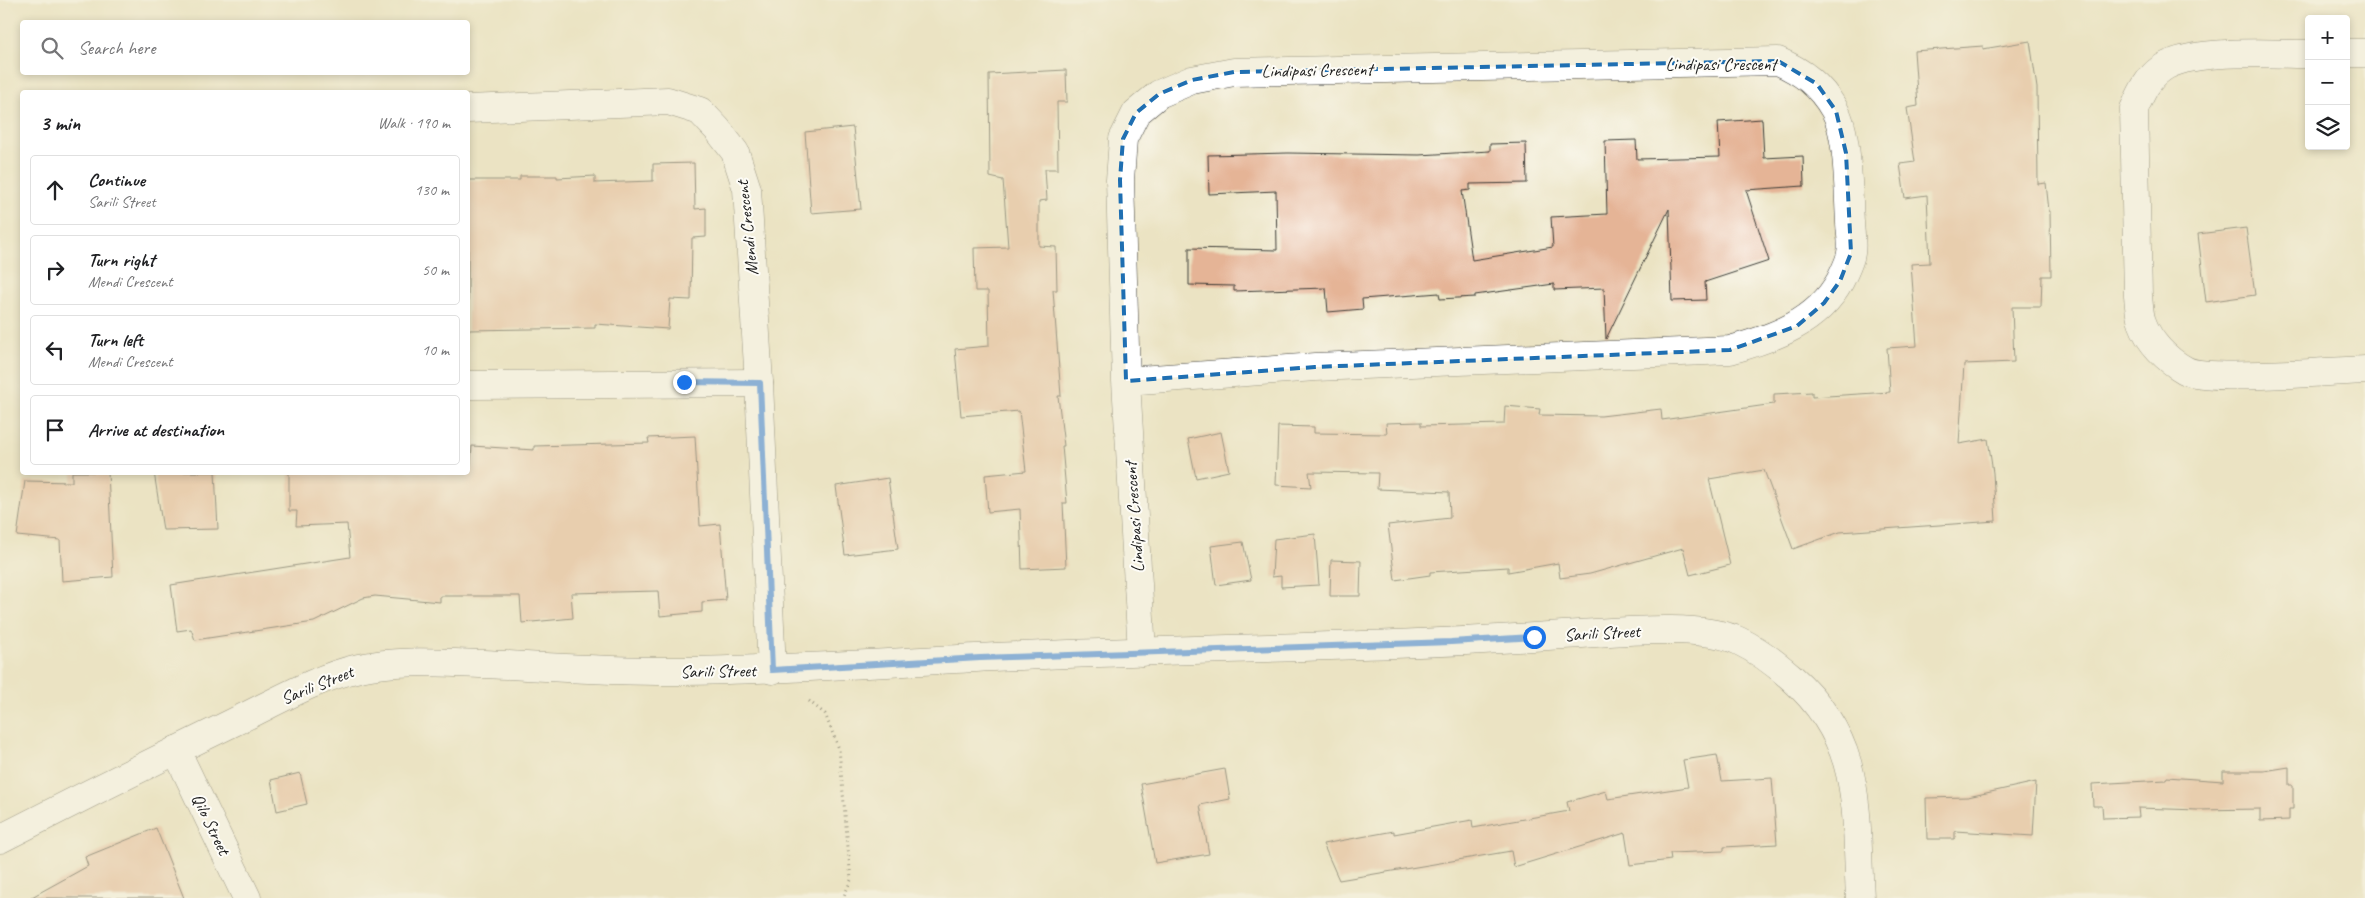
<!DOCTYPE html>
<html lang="en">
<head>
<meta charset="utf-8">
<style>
  :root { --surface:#fff; --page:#f2f2f2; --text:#202124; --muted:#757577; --line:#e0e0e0 }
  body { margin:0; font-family:Caveat,sans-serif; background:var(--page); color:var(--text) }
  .controls { position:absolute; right:15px; top:15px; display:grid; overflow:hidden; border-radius:5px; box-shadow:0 2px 8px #0003 }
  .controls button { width:45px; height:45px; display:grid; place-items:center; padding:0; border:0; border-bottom:1px solid var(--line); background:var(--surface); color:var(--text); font:25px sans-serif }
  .stop { position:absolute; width:15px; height:15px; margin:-11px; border:4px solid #1a73e8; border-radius:50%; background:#fff }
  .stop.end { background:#1a73e8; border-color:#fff; box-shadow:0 1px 5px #0008 }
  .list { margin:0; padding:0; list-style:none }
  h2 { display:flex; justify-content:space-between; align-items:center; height:65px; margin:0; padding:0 20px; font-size:21px }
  h2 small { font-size:16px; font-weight:400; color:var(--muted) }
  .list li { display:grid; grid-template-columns:32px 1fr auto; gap:15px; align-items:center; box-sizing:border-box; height:70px; margin:0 10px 10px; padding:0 10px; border:1px solid var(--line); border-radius:5px }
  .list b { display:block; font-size:19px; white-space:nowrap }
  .list p { margin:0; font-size:16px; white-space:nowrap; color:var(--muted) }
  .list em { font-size:16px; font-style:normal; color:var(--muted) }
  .icon { flex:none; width:28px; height:28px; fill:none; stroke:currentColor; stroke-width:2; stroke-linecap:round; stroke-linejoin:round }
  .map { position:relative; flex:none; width:2365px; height:898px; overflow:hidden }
  .search { position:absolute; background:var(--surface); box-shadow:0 2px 8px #0003; left:20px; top:20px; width:450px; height:55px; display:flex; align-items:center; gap:12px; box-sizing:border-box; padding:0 18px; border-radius:5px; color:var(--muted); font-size:19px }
  .panel { position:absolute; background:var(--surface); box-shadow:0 2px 8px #0003; left:20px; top:90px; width:450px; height:385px; border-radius:5px }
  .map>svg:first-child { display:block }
  .building { fill:#e5b496 }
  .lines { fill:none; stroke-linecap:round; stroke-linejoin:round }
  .street-casing { stroke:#3b3a35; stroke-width:29 }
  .path { stroke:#3b3a35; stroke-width:3; stroke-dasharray:1 4; stroke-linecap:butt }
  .street { stroke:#fff; stroke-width:28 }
  .route { stroke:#1a73e8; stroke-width:6 }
  .marked { fill:none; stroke:#1f6fb2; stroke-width:4; stroke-dasharray:10 6; stroke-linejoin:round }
  .labels { text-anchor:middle; stroke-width:4; stroke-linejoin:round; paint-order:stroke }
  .street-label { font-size:18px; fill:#1c1c1c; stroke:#fdfcf7 }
</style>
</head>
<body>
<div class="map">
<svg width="2365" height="898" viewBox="0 0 2365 898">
  <rect width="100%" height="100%" fill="#fdfcf7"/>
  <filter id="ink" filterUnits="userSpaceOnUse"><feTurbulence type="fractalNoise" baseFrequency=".02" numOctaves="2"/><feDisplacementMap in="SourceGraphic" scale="10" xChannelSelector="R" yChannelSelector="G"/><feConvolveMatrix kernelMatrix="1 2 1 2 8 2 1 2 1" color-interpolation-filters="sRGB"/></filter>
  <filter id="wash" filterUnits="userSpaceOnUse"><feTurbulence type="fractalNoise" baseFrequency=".0096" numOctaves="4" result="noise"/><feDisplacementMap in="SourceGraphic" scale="20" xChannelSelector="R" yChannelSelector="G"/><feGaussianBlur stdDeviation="1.12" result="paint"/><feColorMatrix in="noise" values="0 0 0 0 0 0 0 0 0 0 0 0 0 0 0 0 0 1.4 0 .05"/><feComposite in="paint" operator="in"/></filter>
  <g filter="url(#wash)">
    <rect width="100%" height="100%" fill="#ebe3c3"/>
    <g id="blocks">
      <g class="building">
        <polygon points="2030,41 2037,88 2038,184 2046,183 2049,211 2050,211 2051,276 2042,276 2041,307 2012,307 2014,362 1964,364 1959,444 1988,439 1993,473 1996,521 1840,532 1793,549 1764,470 1709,479 1730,565 1690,575 1683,548 1590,574 1560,578 1558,563 1508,572 1508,567 1430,572 1430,575 1395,580 1388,525 1450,518 1449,492 1377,489 1378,473 1309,472 1311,487 1276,485 1278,426 1314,427 1314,433 1387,434 1386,423 1421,422 1421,426 1504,424 1505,406 1540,409 1539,415 1601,416 1661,409 1662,420 1774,404 1774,394 1812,392 1812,397 1890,392 1887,348 1917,346 1911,264 1930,263 1927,195 1905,198 1900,164 1915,162 1907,108 1918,106 1914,51 1983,46 1983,49"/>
        <polygon points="1066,70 1067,102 1057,102 1058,169 1045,169 1047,200 1039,201 1039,246 1056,247 1057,290 1053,290 1061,396 1058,396 1064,446 1062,446 1067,503 1063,503 1066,567 1022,569 1020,509 988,512 985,475 1026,471 1019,411 961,416 955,349 989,346 988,291 975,291 974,248 1008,247 1003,180 990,177 989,74"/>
        <polygon points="1762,119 1764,158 1803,156 1804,186 1746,190 1769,261 1705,282 1706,300 1672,301 1669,209 1606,339 1604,288 1554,290 1554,284 1475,295 1475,297 1440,299 1439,293 1362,299 1363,309 1328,312 1326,288 1234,291 1234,286 1189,285 1189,248 1277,250 1276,191 1209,194 1208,155 1288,153 1419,155 1490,151 1490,144 1526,143 1527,183 1470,184 1470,190 1462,191 1472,260 1553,247 1551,217 1607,214 1605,141 1636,140 1637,159 1720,157 1718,122"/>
        <polygon points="853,127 861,209 811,213 805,132"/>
        <polygon points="694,163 695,209 706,208 706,237 692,238 691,300 670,299 668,329 595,324 595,328 468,330 468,180 520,180 520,176 557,176 557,178 595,176 595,183 653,181 653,164"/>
        <polygon points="2246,228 2255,295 2206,302 2198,234"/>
        <polygon points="1221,432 1229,471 1196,478 1188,439"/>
        <polygon points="695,436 700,526 720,524 726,600 702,602 702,612 660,616 658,591 571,593 573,618 522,623 520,596 440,596 440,602 375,596 363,598 314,622 195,640 191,629 177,631 171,585 350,557 347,524 296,526 297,511 289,511 289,472 470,472 472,446 534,450 534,446 649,443 648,438"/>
        <polygon points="72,472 108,472 113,577 62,581 60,540 17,536 25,481 72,482"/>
        <polygon points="154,472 215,472 218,529 163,530"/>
        <polygon points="888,478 898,549 845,555 836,486"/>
        <polygon points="1315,534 1319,585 1281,587 1281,576 1272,577 1274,539"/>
        <polygon points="1243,542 1251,580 1216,585 1211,546"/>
        <polygon points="1331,560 1361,561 1360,596 1330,596"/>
        <polygon points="1717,755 1722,781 1772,778 1777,844 1724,847 1724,851 1670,853 1671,860 1630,865 1625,833 1514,867 1511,851 1339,880 1323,844 1394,831 1394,834 1472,820 1473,828 1569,811 1567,802 1606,791 1608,799 1688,787 1683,760"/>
        <polygon points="2289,767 2289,785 2293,785 2293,809 2289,809 2289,820 2260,821 2260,809 2198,810 2138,808 2139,817 2103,818 2102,806 2093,806 2092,784 2166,780 2167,777 2223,781 2223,771 2264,771"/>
        <polygon points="1225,769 1230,799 1200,805 1209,854 1155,863 1141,784"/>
        <polygon points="300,773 307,804 277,811 271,780"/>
        <polygon points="2036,782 2033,836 1955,831 1955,839 1927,839 1926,798 1968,797"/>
        <polygon points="156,828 184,898 30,898 88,866 85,857"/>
      </g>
    </g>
  </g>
  <g filter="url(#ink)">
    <use href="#blocks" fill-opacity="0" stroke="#3b3a35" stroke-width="1"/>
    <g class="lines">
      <defs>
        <g id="street">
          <polyline points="2346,53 2365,53"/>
          <path d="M 2309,54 C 2273,54 2189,48 2161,69 C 2147,79 2141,94 2134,109 L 2138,296 C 2139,304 2139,314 2142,322 C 2149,342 2167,360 2185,370 C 2206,382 2334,371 2365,370"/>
          <polyline points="468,109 668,101 700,111 718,130 735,152 747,189 759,383 772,670"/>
          <path d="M 1126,381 L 1315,367 L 1730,350 C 1773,338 1817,323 1840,281 C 1844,273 1850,261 1851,253 C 1853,243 1850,231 1850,222 C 1848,193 1849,134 1834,109 C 1820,85 1803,72 1778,61 L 1234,72 L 1192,80 L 1159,94 L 1136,113 L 1123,139 L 1120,180 L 1126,381 L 1142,652"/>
          <polyline points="468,385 759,383"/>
          <polyline points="176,750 247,898"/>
          <path d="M 0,839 C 78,799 156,760 234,722 C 274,703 315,678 359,668 C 400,659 443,663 484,664 C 551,667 617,672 683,671 C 781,670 879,663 976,658 C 1116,651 1256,649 1395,644 C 1451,642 1507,639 1563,635 C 1608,633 1699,622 1739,641 C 1758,650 1775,663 1791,677 C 1864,742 1855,808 1860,898"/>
        </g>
      </defs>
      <use href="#street" class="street-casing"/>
      <polyline class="path" points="809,701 825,714 839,749 851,880 843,898"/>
      <use href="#street" class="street"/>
    </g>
  </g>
  <g class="lines" filter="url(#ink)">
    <polyline class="route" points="684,382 760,383 772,670 980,658 1451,642 1534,637"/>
  </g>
  <path d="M0 0H2365V898H0ZM 1778,61 L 1817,84 L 1836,111 L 1846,153 L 1851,253 L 1840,281 L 1824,303 L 1797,326 L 1730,350 L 1315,367 L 1126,381 L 1120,180 L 1123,139 L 1136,113 L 1159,94 L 1192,80 L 1234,72 Z" fill="#ebe3c3" fill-opacity=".55" fill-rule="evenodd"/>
  <path class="marked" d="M 1778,61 L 1817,84 L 1836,111 L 1846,153 L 1851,253 L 1840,281 L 1824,303 L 1797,326 L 1730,350 L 1315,367 L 1126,381 L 1120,180 L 1123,139 L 1136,113 L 1159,94 L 1192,80 L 1234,72 Z"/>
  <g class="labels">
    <g class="street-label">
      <text x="1721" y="70">Lindipasi Crescent</text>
      <text transform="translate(1317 70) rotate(-1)" y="6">Lindipasi Crescent</text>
      <text transform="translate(747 228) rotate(-96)" y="6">Mendi Crescent</text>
      <text transform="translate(1134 517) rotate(-94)" y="6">Lindipasi Crescent</text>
      <text transform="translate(1602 633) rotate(-3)" y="6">Sarili Street</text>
      <text transform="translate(718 671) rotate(-1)" y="6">Sarili Street</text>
      <text transform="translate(317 685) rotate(-22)" y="6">Sarili Street</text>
      <text transform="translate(211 824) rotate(64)" y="6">Qilo Street</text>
    </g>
  </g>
</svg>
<div class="controls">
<button>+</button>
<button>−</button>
<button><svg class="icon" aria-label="layers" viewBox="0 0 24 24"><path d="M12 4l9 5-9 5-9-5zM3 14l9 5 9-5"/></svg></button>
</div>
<div class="stop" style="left:1534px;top:637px"></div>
<div class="stop end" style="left:684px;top:382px"></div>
<div class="search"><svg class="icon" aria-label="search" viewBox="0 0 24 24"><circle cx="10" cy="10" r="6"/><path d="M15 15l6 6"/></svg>Search here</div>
<section class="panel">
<h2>3 min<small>Walk · 190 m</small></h2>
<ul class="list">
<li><svg class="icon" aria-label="ahead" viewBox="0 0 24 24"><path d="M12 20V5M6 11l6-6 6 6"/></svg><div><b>Continue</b><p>Sarili Street</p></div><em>130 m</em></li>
<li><svg class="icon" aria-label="right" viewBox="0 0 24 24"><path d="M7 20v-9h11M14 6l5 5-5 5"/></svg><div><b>Turn right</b><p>Mendi Crescent</p></div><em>50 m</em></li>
<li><svg class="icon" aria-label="left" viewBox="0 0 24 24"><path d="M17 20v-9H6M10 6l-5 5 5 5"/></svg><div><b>Turn left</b><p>Mendi Crescent</p></div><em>10 m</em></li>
<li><svg class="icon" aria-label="arrive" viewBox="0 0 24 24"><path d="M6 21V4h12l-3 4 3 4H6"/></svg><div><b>Arrive at destination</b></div></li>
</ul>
</section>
</div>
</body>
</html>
